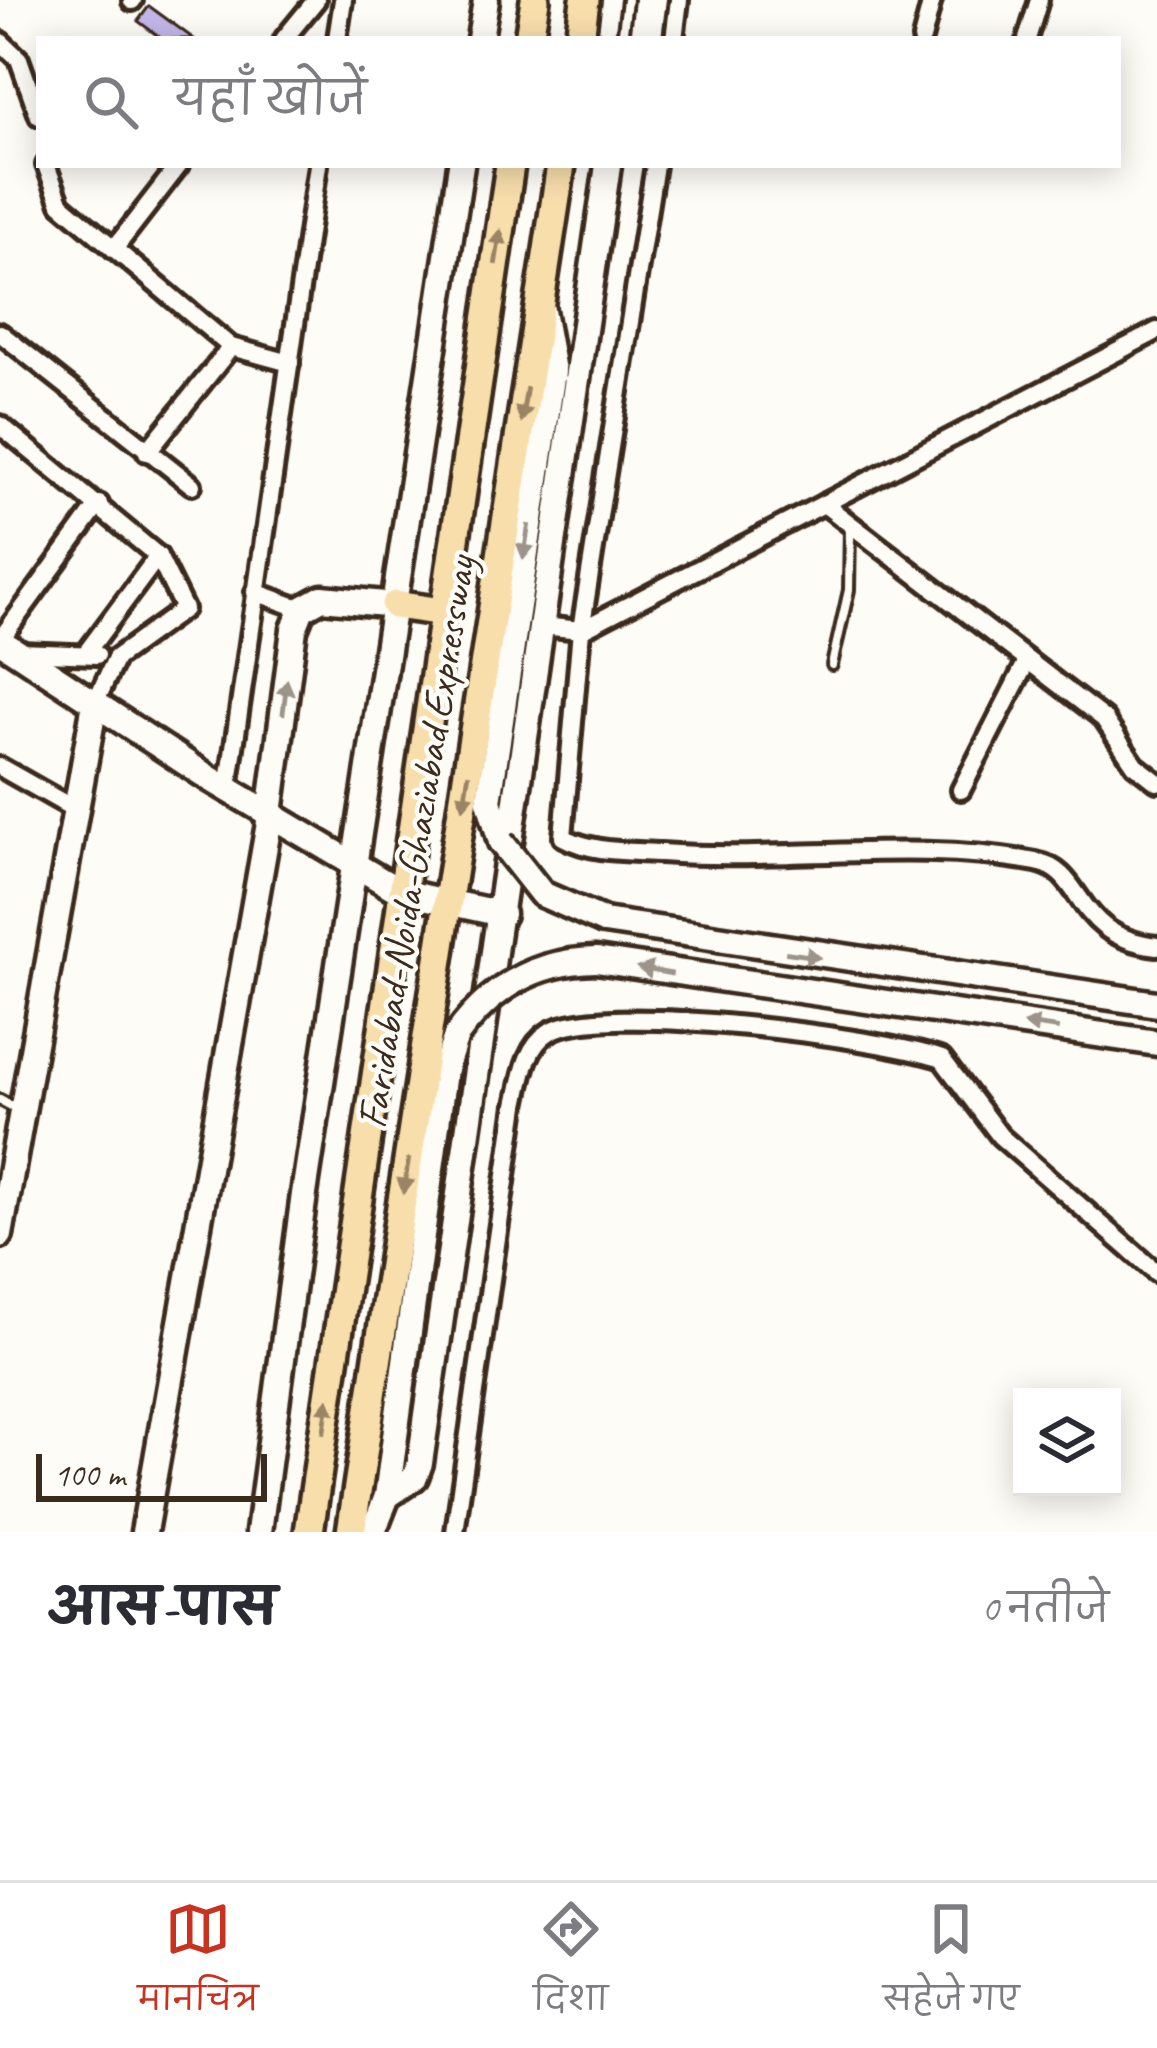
<!DOCTYPE html>
<html lang="hi">
<head>
<meta charset="utf-8">
<style>
  :root { --surface:#fff; --page:#f7f7f7; --text:#2b2b33; --muted:#7c7c81; --line:#e1e1e2; --accent:#c8321e }
  body { margin:0; font-family:Caveat,"Playpen Sans Deva",sans-serif; background:var(--page); color:var(--text) }
  .controls { position:absolute; right:36px; bottom:36px; display:grid; overflow:hidden; border-radius:0px; box-shadow:0 6px 30px #0003 }
  .controls button { width:108px; height:108px; display:grid; place-items:center; padding:0; border:0; border-bottom:3px solid var(--line); background:var(--surface); color:var(--text); font:60px sans-serif }
  .scale { position:absolute; left:36px; bottom:30px; width:231px; box-sizing:border-box; padding-left:12px; border:6px solid #3b2a1e; border-top:0; font-size:33px; line-height:42px; white-space:nowrap; color:#3b2a1e; -webkit-text-stroke:9px #fdfcf7; paint-order:stroke }
  .list { margin:0; padding:0; list-style:none }
  h2 { display:flex; justify-content:space-between; align-items:center; height:156px; margin:0; padding:0 48px; font-size:51px }
  h2 small { font-size:39px; font-weight:400; color:var(--muted) }
  .icon { flex:none; width:66px; height:66px; fill:none; stroke:currentColor; stroke-width:2; stroke-linecap:round; stroke-linejoin:round }
  .map { position:relative; flex:none; width:1157px; height:1532px; overflow:hidden }
  .search { position:absolute; background:var(--surface); box-shadow:0 6px 30px #0003; left:36px; right:36px; top:36px; height:132px; display:flex; align-items:center; gap:30px; box-sizing:border-box; padding:0 42px; border-radius:0px; color:var(--muted); font-size:45px }
  .sheet { height:348px; background:var(--surface) }
  nav { display:flex; justify-content:space-around; align-items:center; box-sizing:border-box; height:168px; border-top:3px solid var(--line); background:var(--surface); font-size:33px; color:var(--muted) }
  nav a { display:grid; justify-items:center; gap:6px }
  nav .on { color:var(--accent) }
  .map>svg:first-child { display:block }
  .building { fill:#c2b7e8; stroke:#3b2a1e; stroke-width:3 }
  .lines { fill:none; stroke-linecap:round; stroke-linejoin:round }
  .lane-casing { stroke:#3b2a1e; stroke-width:16 }
  .street-casing { stroke:#3b2a1e; stroke-width:26 }
  .secondary-casing { stroke:#3b2a1e; stroke-width:33 }
  .primary-casing { stroke:#3b2a1e; stroke-width:36 }
  .lane { stroke:#fdfcf7; stroke-width:8 }
  .street { stroke:#fdfcf7; stroke-width:16 }
  .secondary { stroke:#fdfcf7; stroke-width:24 }
  .primary { stroke:#f8deab; stroke-width:27 }
  .secondary-bridge-casing { stroke:#3b2a1e; stroke-width:33; stroke-linecap:butt }
  .secondary-bridge { stroke:#fdfcf7; stroke-width:24 }
  .oneway { fill:#9a8464 }
  .oneway2 { fill:#9c938a }
  .labels { text-anchor:middle; stroke-width:9; stroke-linejoin:round; paint-order:stroke }
  .street-label { font-size:42px; fill:#3b2a1e; stroke:#fdfcf7 }
</style>
</head>
<body>
<div class="map">
<svg width="1157" height="1532" viewBox="0 0 1157 1532">
  <rect width="100%" height="100%" fill="#fdfcf7"/>
  <filter id="ink" filterUnits="userSpaceOnUse"><feTurbulence type="fractalNoise" baseFrequency=".00833" numOctaves="2"/><feDisplacementMap in="SourceGraphic" scale="24" xChannelSelector="R" yChannelSelector="G"/><feConvolveMatrix kernelMatrix="1 2 1 2 8 2 1 2 1" color-interpolation-filters="sRGB"/></filter>
  <g filter="url(#ink)">
    <polygon class="building" points="149,6 194,39 162,39 138,21"/>
    <g class="lines">
      <defs>
        <g id="lane">
          <polyline points="622,39 627,0"/>
          <polyline points="832,665 849,590 850,526"/>
          <polyline points="0,1100 15,1108"/>
        </g>
        <g id="street">
          <polyline points="132,1 133,0"/>
          <polyline points="284,39 316,0"/>
          <polyline points="337,39 343,0"/>
          <polyline points="674,39 679,0"/>
          <polyline points="922,39 932,0"/>
          <polyline points="1027,39 1039,0"/>
          <polyline points="0,41 19,59 39,116"/>
          <polyline points="46,165 61,204 231,347 290,363"/>
          <path d="M 655,165 L 581,630 L 563,837 C 592,853 628,851 661,853 C 785,862 913,839 1036,862 C 1087,872 1071,936 1157,946"/>
          <polyline points="114,249 179,165"/>
          <polyline points="0,333 192,485"/>
          <polyline points="0,425 158,556 184,609 116,658 95,703"/>
          <polyline points="147,452 231,347"/>
          <polyline points="824,504 1104,719 1135,765 1157,782"/>
          <polyline points="255,592 302,609"/>
          <polyline points="542,626 581,630 1157,331"/>
          <polyline points="0,640 99,504"/>
          <polyline points="19,652 97,655"/>
          <polyline points="86,653 158,556"/>
          <polyline points="0,767 76,810"/>
          <polyline points="228,789 318,165"/>
          <polyline points="961,790 1027,661"/>
          <path d="M 455,1532 L 516,1105 C 522,1079 525,1047 549,1032 C 600,1000 882,1038 942,1059 L 1000,1136 L 1157,1273"/>
        </g>
        <g id="secondary">
          <polyline points="480,39 486,0"/>
          <polyline points="0,641 209,778 401,892 502,914"/>
          <polyline points="501,842 489,801 553,371 541,305"/>
          <polyline points="604,921 1157,1004"/>
          <polyline points="596,960 1157,1043"/>
          <polyline points="0,1235 95,703"/>
          <polyline points="387,1496 415,1477 420,1463 608,165"/>
          <polyline points="144,1532 268,829 294,629 302,609 322,598 395,605"/>
          <polyline points="259,1532 304,1194 461,165"/>
          <polyline points="373,1532 387,1496 444,1072 456,1036"/>
        </g>
        <g id="primary">
          <polyline points="529,39 535,0"/>
          <polyline points="580,39 585,0"/>
          <polyline points="395,605 443,612"/>
          <polyline points="309,1532 510,165"/>
          <polyline points="351,1532 561,165"/>
        </g>
      </defs>
      <use href="#lane" class="lane-casing"/>
      <use href="#street" class="street-casing"/>
      <use href="#secondary" class="secondary-casing"/>
      <use href="#primary" class="primary-casing"/>
      <use href="#lane" class="lane"/>
      <use href="#street" class="street"/>
      <use href="#secondary" class="secondary"/>
      <use href="#primary" class="primary"/>
      <defs>
        <g id="secondary-bridge">
          <polyline points="501,842 542,894 604,921"/>
          <path d="M 456,1036 C 491,987 536,961 596,960"/>
        </g>
      </defs>
      <use href="#secondary-bridge" class="secondary-bridge-casing"/>
      <use href="#secondary-bridge" class="secondary-bridge"/>
    </g>
    <defs><path id="oneway-solid" d="M-6-.8H1V-3.2L6.5 0L1 3.2V.8H-6Z" transform="scale(3)"/></defs>
    <g class="oneway">
      <use href="#oneway-solid" transform="translate(498 247) rotate(-81)"/>
      <use href="#oneway-solid" transform="translate(524 405) rotate(99)"/>
      <use href="#oneway-solid" transform="translate(466 791) rotate(99)"/>
      <use href="#oneway-solid" transform="translate(406 1176) rotate(99)"/>
      <use href="#oneway-solid" transform="translate(326 1416) rotate(-82)"/>
    </g>
    <g class="oneway2">
      <use href="#oneway-solid" transform="translate(526 542) rotate(99)"/>
      <use href="#oneway-solid" transform="translate(285 697) rotate(-83)"/>
      <use href="#oneway-solid" transform="translate(803 955) rotate(8)"/>
      <use href="#oneway-solid" transform="translate(655 971) rotate(-170)"/>
      <use href="#oneway-solid" transform="translate(1041 1026) rotate(-172)"/>
    </g>
  </g>
  <g class="labels">
    <g class="street-label">
      <text transform="translate(415 842) rotate(-81)" y="15">Faridabad-Noida-Ghaziabad Expressway</text>
    </g>
  </g>
</svg>
<div class="controls">
<button><svg class="icon" aria-label="layers" viewBox="0 0 24 24"><path d="M12 4l9 5-9 5-9-5zM3 14l9 5 9-5"/></svg></button>
</div>
<div class="scale">100 m</div>
<div class="search"><svg class="icon" aria-label="search" viewBox="0 0 24 24"><circle cx="10" cy="10" r="6"/><path d="M15 15l6 6"/></svg>यहाँ खोजें</div>
</div>
<section class="sheet">
<h2>आस-पास<small>0 नतीजे</small></h2>
<ul class="list">
</ul>
</section>
<nav>
<a class="on"><svg class="icon" aria-label="map" viewBox="0 0 24 24"><path d="M3 6l6-2 6 2 6-2v14l-6 2-6-2-6 2zM9 4v14M15 6v14"/></svg>मानचित्र</a>
<a><svg class="icon" aria-label="directions" viewBox="0 0 24 24"><path d="M12 3l9 9-9 9-9-9zM9 14v-3h6M13 9l2 2-2 2"/></svg>दिशा</a>
<a><svg class="icon" aria-label="saved" viewBox="0 0 24 24"><path d="M7 4h10v16l-5-4-5 4z"/></svg>सहेजे गए</a>
</nav>
</body>
</html>
